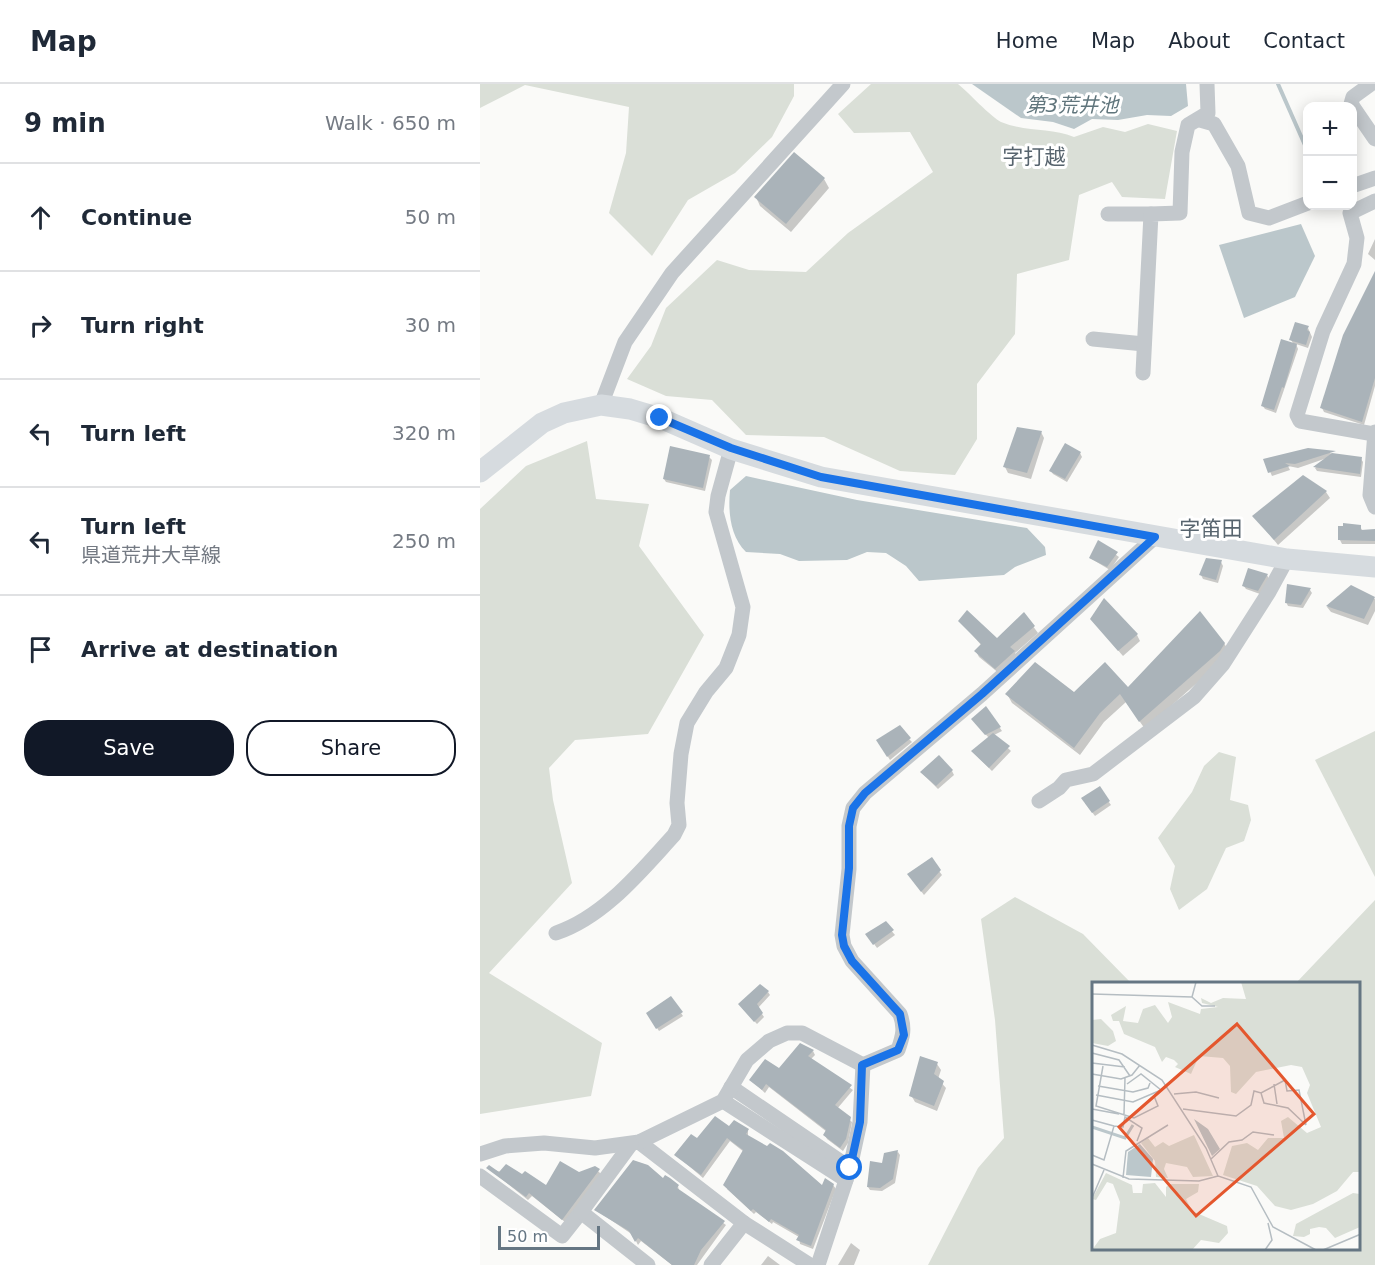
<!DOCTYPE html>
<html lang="en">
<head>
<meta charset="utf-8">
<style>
  :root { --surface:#fff; --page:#f6f6f7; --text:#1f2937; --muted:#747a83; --line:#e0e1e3; --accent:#111827 }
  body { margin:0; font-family:"DejaVu Sans","Noto Sans JP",sans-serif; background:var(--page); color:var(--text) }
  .controls { position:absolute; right:18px; top:18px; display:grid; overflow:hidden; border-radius:12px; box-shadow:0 3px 15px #0003 }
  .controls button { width:54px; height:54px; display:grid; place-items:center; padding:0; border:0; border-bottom:2px solid var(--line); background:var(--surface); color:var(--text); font:30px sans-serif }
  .scale { position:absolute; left:18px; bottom:15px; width:102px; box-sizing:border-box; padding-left:6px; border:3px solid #657683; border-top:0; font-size:16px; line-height:21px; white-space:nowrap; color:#657683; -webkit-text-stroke:4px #fff; paint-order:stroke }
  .stop { position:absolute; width:18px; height:18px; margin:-14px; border:4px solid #1a73e8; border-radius:50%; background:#fff }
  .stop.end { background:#1a73e8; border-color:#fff; box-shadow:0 2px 6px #0008 }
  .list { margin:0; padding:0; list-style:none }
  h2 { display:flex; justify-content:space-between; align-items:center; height:78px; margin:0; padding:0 24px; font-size:26px }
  h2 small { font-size:20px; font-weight:400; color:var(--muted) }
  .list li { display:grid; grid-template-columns:39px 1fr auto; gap:18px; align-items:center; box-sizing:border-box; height:108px; padding:0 24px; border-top:2px solid var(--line) }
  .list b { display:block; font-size:22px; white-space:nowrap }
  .list p { margin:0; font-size:20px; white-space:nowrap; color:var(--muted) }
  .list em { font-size:20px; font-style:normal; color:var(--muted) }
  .actions { display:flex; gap:12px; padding:18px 24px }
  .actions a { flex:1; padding:14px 0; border:2px solid var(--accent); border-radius:24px; text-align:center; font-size:21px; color:var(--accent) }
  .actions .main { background:var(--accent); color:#fff }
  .icon { flex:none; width:33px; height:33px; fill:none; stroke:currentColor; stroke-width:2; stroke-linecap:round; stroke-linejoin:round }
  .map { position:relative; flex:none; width:895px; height:1181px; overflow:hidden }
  header { display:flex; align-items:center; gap:36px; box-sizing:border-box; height:84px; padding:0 30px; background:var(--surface); border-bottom:2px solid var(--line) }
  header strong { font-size:28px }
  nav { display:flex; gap:33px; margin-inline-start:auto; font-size:21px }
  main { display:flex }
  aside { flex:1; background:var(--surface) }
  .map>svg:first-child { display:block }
  .green { fill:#dadfd7 }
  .water { fill:#bbc7cb }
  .shadow { fill:#0003 }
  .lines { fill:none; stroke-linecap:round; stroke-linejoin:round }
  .stream { stroke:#bbc7cb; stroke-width:4 }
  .building { fill:#aab3b9 }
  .street { stroke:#c3c8cc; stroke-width:15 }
  .secondary { stroke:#d6dbdf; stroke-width:21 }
  .route { stroke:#1a73e8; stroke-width:8 }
  .labels { text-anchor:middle; stroke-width:6; stroke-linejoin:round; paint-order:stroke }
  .water-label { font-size:20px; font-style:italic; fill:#60757c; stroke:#fff }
  .quarter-label { font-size:21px; fill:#57646e; stroke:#fff }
  .inset-river { fill:none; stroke:#bbc7cb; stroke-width:3 }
  .inset-road { fill:none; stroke:#b5bdc2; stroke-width:1.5 }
  .view { fill:#e4572e; fill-opacity:0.15; stroke:#e4572e; stroke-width:3 }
  .inset-edge { fill:none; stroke:#657683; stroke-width:3 }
</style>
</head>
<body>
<header>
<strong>Map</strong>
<nav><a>Home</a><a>Map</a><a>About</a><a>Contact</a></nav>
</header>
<main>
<aside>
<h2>9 min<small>Walk · 650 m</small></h2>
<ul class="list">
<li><svg class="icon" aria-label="ahead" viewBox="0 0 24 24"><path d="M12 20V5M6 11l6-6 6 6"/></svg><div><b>Continue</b></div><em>50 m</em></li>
<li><svg class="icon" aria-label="right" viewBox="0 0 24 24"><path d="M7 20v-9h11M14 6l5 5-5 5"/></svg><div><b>Turn right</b></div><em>30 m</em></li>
<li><svg class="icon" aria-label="left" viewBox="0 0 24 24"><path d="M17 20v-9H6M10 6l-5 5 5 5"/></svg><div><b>Turn left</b></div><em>320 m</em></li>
<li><svg class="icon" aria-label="left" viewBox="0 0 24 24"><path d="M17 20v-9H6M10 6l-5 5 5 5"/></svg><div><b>Turn left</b><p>県道荒井大草線</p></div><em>250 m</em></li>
<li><svg class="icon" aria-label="arrive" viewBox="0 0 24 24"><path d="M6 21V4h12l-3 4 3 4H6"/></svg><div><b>Arrive at destination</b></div></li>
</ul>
<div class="actions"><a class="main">Save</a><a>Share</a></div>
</aside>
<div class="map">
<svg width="895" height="1181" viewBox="0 0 895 1181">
  <rect width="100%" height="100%" fill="#fafaf8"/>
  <g class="green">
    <polygon points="0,0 314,0 314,12 292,53 255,89 208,116 172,172 129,129 146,69 149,23 45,1 0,24"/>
    <path d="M 391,0 L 478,0 C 488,8 511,33 521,38 C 545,48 571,44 594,53 L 623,43 L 645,48 L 668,40 L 697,47 L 685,115 L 642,113 L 632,98 L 599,111 L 589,176 L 537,190 L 535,250 L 497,300 L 497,355 L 475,391 L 420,387 L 344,353 L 266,351 L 232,316 L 186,312 L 147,295 L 171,262 L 186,224 L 237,176 L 269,186 L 326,188 L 368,149 L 453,88 L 430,48 L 374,49 L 358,30 Z"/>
    <polygon points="107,357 116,415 169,420 159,462 224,551 168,650 95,656 69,684 73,716 92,799 9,889 122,959 111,1012 0,1030 0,425 46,382"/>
    <polygon points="895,647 895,793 835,676"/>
    <polygon points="739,668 756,673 750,716 768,721 771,736 764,757 746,764 727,805 699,826 690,805 695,782 678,754 712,708 724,682"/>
    <polygon points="535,813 603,850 651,899 613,899 613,1164 878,1164 878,899 816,899 895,816 895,1181 448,1181 498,1084 524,1054 515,936 501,835"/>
  </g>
  <g class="water">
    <polygon points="492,0 706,0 708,22 691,32 667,31 638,36 612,35 594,45 573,38 541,34"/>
    <polygon points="821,140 835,172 815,213 764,234 739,161"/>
    <path d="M 266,392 L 377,416 L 547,444 L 565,463 L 566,471 L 535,483 L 524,491 L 439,497 L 426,482 L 406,469 L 387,468 L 367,476 L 319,477 L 300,470 L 266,468 C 250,452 248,428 250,406 Z"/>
  </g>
  <g class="shadow">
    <polygon points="344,95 349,104 311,148 280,122 276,113"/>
    <polygon points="895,155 895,176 888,170"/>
    <polygon points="895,191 895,302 884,341 844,328 842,324"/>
    <polygon points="828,244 832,253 828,264 816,260 818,265 796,329 785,325 782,321 814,261 811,256"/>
    <polygon points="561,348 564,354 551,395 528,389 525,383"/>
    <polygon points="828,365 881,375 883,378 881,393 837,387 835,384 847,374 818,384 808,382 810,386 792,392 785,376"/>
    <polygon points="600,369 602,373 587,398 573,390 571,387"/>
    <polygon points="229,373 232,376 225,407 186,398 184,395"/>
    <polygon points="823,393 846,408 850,414 798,461 774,432"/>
    <polygon points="880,443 883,447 895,447 895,460 862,460 860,456"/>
    <polygon points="618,458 639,473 630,486 610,474"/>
    <polygon points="741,478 743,482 738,499 723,495 721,491"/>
    <polygon points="787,491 789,495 780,510 766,505 763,501"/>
    <polygon points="808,502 830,506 832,509 823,524 808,522 806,518"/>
    <polygon points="871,503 895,515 895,527 888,541 851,528 847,523"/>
    <polygon points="544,530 558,549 535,569 537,574 520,590 499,573 496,567 502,562 480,537 517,556"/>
    <polygon points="611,535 657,551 660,557 643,572"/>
    <polygon points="744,559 749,568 744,575 665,645 646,618 624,638 600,671 532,619 527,610 594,610 648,605"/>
    <polygon points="506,624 522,647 514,651 531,667 512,687 493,668 509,654 495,639"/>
    <polygon points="429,655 432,658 410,676 398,657"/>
    <polygon points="472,687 474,691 458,705 441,688"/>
    <polygon points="619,704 631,721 615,732 605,719"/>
    <polygon points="459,787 462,791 444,811 431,794"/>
    <polygon points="405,839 415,851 397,864 387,850"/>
    <polygon points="288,908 290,911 278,924 284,933 277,940 262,924"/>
    <polygon points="201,929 203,932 179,947 168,930"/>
    <polygon points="333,967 335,971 330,976 373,1006 357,1025 372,1038 368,1059 363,1067 347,1055 345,1051 347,1048 289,1003 285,1009 271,996 299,986"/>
    <polygon points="457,980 461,986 458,995 466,1004 457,1027 435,1018 431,1011"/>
    <polygon points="250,1044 268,1046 268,1053 342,1104 353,1101 356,1105 333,1165 320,1160 319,1153 293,1138 292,1140 276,1128 274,1130 247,1105 264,1068 250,1057 223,1094 196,1071 217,1056"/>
    <polygon points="418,1068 420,1071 415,1099 402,1107 390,1106 388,1103 403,1081"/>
    <polygon points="8,1084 67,1103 115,1084 121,1090 85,1138 52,1112 48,1116"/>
    <polygon points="183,1096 189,1096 198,1102 199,1107 246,1141 217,1181 192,1181 161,1157 158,1161 153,1151 116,1126"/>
    <polygon points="371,1159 380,1166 374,1181 358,1181"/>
    <polygon points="288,1172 300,1181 281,1181"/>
  </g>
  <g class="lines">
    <polyline class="stream" points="798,0 828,68"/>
  </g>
  <g class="building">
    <polygon points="314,68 345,94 306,140 274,113"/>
    <polygon points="895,187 895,294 882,338 840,324 863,251"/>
    <polygon points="815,238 829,242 827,246 830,248 826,261 809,256"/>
    <polygon points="801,255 817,260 804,304 802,303 794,326 781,322"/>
    <polygon points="537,343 562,347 547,389 523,383"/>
    <polygon points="585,359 601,368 585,395 569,387"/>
    <polygon points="190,362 230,371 223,404 183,395"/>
    <polygon points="828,364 856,367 815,380 805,379 810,382 788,389 783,375"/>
    <polygon points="852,369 882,373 880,390 833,383"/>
    <polygon points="823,391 847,407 794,456 772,432"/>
    <polygon points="863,439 881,441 881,446 895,445 895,457 858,456 858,442 863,442"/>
    <polygon points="618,456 638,468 627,483 609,474"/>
    <polygon points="726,474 742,476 736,496 719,491"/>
    <polygon points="768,484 788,490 778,507 762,502"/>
    <polygon points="807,500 831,504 821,521 805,519"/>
    <polygon points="871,501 895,513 884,535 846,522"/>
    <polygon points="624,514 658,550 638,567 610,535"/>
    <polygon points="487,526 517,554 544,528 555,542 530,563 535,567 515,585 494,567 501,560 478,537"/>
    <polygon points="720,527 745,559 740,567 659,638 640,610 620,629 594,664 525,610 555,578 594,608 625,578 648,603"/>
    <polygon points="506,622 521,643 505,651 491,635"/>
    <polygon points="420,641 431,654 407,673 396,656"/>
    <polygon points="513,649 530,662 509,684 491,667"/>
    <polygon points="459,671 473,686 456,702 440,688"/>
    <polygon points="620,702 630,717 612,729 601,714"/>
    <polygon points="452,773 461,786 441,808 427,790"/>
    <polygon points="406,837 414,846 393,861 385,850"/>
    <polygon points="280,900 289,907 277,920 283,929 274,938 258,920"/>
    <polygon points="191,912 203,928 176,945 166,929"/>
    <polygon points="320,959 334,966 328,972 372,1001 355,1021 371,1033 366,1055 360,1064 343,1051 346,1046 286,1000 282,1006 269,996 285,975 299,984"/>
    <polygon points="440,972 458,978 454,990 464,997 454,1022 429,1012"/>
    <polygon points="235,1032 249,1042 254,1036 269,1045 266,1050 287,1062 290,1059 303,1067 342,1101 345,1094 354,1100 331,1162 316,1156 319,1151 291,1135 289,1138 273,1125 271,1127 243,1101 263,1066 247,1054 221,1091 194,1071 211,1050 217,1054"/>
    <polygon points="418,1066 413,1095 400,1104 387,1103 390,1077 402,1079 404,1069"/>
    <polygon points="153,1076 168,1081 183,1094 185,1091 190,1094 199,1101 197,1104 245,1137 221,1166 214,1181 192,1181 158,1154 155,1158 149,1147 114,1126"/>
    <polygon points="80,1077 99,1088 115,1082 120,1085 82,1136 49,1109 46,1113 6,1084 9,1081 19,1088 26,1080 42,1090 45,1087 66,1101"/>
  </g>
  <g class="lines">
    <g class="street">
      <polyline points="891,0 873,13 871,20 895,55"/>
      <polyline points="720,36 734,40 758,82 769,129 789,134 828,119"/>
      <polyline points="872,102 895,94"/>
      <polyline points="628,130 671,130"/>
      <polyline points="613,255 664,260"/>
      <polyline points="663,289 671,130 700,129 702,68 708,41 728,29 727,0"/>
      <polyline points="121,321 145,258 192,189 363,0"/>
      <polyline points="895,348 890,411 895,423"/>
      <polyline points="894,350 820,337 817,331 843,247 874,180 877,154 870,129 895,117"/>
      <polyline points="559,717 579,704 586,696 613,690 714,613 743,580 789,508 807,475"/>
      <path d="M 76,849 C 124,833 161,787 194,751 L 199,741 L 197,719 L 201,670 L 207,639 L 226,608 L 246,584 L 259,551 L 263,523 L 236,428 L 238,412 L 251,365"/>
      <path d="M 383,981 L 418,966 C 423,952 425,944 420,930 L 372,877 L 364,862 L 362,851 L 369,785 L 369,742 L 373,724 L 385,709 L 502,610 L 675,453"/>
      <polyline points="251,1003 370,1084"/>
      <polyline points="243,1017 366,1096"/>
      <polyline points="159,1058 264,1139"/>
      <polyline points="0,1070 25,1062 64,1059 115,1064 159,1058 243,1017 267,976 289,957 307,949 322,949 383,981"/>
      <polyline points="0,1092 82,1152 101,1128 168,1181"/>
      <polyline points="101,1128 151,1060"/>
      <polyline points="231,1181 264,1139 330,1181"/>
      <polyline points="338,1181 370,1084 380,1038 383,981"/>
    </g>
    <polyline class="secondary" points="0,388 62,339 84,329 121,321 150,325 180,334 251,365 341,393 807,475 895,483"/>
  </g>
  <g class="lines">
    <polyline class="route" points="180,334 251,364 341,393 675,453 502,610 385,709 373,724 369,742 369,784 362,851 364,862 372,877 420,930 424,951 418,966 382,981 380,1038 370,1084"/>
  </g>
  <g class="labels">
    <g class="water-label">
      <text x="592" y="28">第3荒井池</text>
    </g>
    <g class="quarter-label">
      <text x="554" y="80">字打越</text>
      <text x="731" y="452">字笛田</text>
    </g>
  </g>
  <g transform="translate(612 898)">
    <rect width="268" height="268" fill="#fafaf8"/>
    <path d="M 149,0 L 268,0 L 268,190 L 261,190 L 245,209 L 221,222 L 199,228 L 183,224 L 165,204 L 131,193 L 140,164 L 155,161 L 166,168 L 176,156 L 192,156 L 189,139 L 196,135 L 215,151 L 229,145 L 215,111 L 218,103 L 210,85 L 199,83 L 164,90 L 144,112 L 139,110 L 138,84 L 131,76 L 107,74 L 99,92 L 83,85 L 86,82 L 82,78 L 74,75 L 70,80 L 63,65 L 32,52 L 27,39 L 21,39 L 19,33 L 34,24 L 31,39 L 46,41 L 51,27 L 63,23 L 76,41 L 80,35 L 76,20 L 108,32 L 109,27 L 126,25 L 110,21 L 109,16 L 119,21 L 131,16 L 154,17 ZM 9,37 L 21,49 L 24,59 L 16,64 L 0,61 L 0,38 ZM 102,153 L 121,194 L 101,195 L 95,185 L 74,181 L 72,187 L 76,196 L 64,195 L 63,179 L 49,161 L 56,156 L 63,165 L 71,160 L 77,164 ZM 14,191 L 40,203 L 41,211 L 50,211 L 51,202 L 63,201 L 74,215 L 74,205 L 78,202 L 107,202 L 106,210 L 94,217 L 100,229 L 135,244 L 136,251 L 127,261 L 109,258 L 100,268 L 0,268 L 8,257 L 24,251 L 28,220 L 21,202 L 15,200 L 4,218 L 0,217 ZM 261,211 L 268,212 L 268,245 L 243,256 L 234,246 L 227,245 L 218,247 L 218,252 L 212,255 L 201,254 L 204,242 Z" fill="#dadfd7"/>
    <path d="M 102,137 L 116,147 L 128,167 L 120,174 ZM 48,162 L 61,177 L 59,195 L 34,193 L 36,170 Z" fill="#bbc7cb"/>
    <path class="inset-river" d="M 0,145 L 33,156 L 41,143"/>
    <path class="inset-road" d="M 104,0 L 100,15 L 110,24 L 123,24M 0,12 L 100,15M 0,63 L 30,72 L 70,98 L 114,166 L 126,194 L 159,205 L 181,245 L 224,268M 0,71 L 27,78 L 38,94M 0,81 L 33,85M 11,84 L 4,124 L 42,136 L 66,124 L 62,114M 0,92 L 29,97 L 40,93 L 48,83M 182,102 L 185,122M 6,104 L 41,110 L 56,106 L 58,101M 169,111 L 172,121 L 196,126 L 214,143M 82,112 L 104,110 L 127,116M 4,113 L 41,120 L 69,108 L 49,92 L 35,102M 0,127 L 27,132M 91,127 L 144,134 L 159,123 L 162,109 L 169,111 L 193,98 L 195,109 L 207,108 L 214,143M 32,132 L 33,96M 0,138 L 22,144M 0,173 L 12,178 L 22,144 L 31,145 L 33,135 L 50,146 L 45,159M 119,177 L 137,160 L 150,158 L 161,150 L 182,153M 0,182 L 37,197 L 107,199 L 126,194M 31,196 L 34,169 L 76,143M 0,216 L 12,188M 173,268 L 180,258 L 176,241M 231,268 L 269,252"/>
    <path class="view" d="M 145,42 L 222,132 L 104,234 L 27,145 Z"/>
    <rect width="268" height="268" class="inset-edge"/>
  </g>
</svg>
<div class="controls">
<button>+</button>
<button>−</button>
</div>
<div class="scale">50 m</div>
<div class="stop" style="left:370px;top:1084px"></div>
<div class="stop end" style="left:180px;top:334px"></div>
</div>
</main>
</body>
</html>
